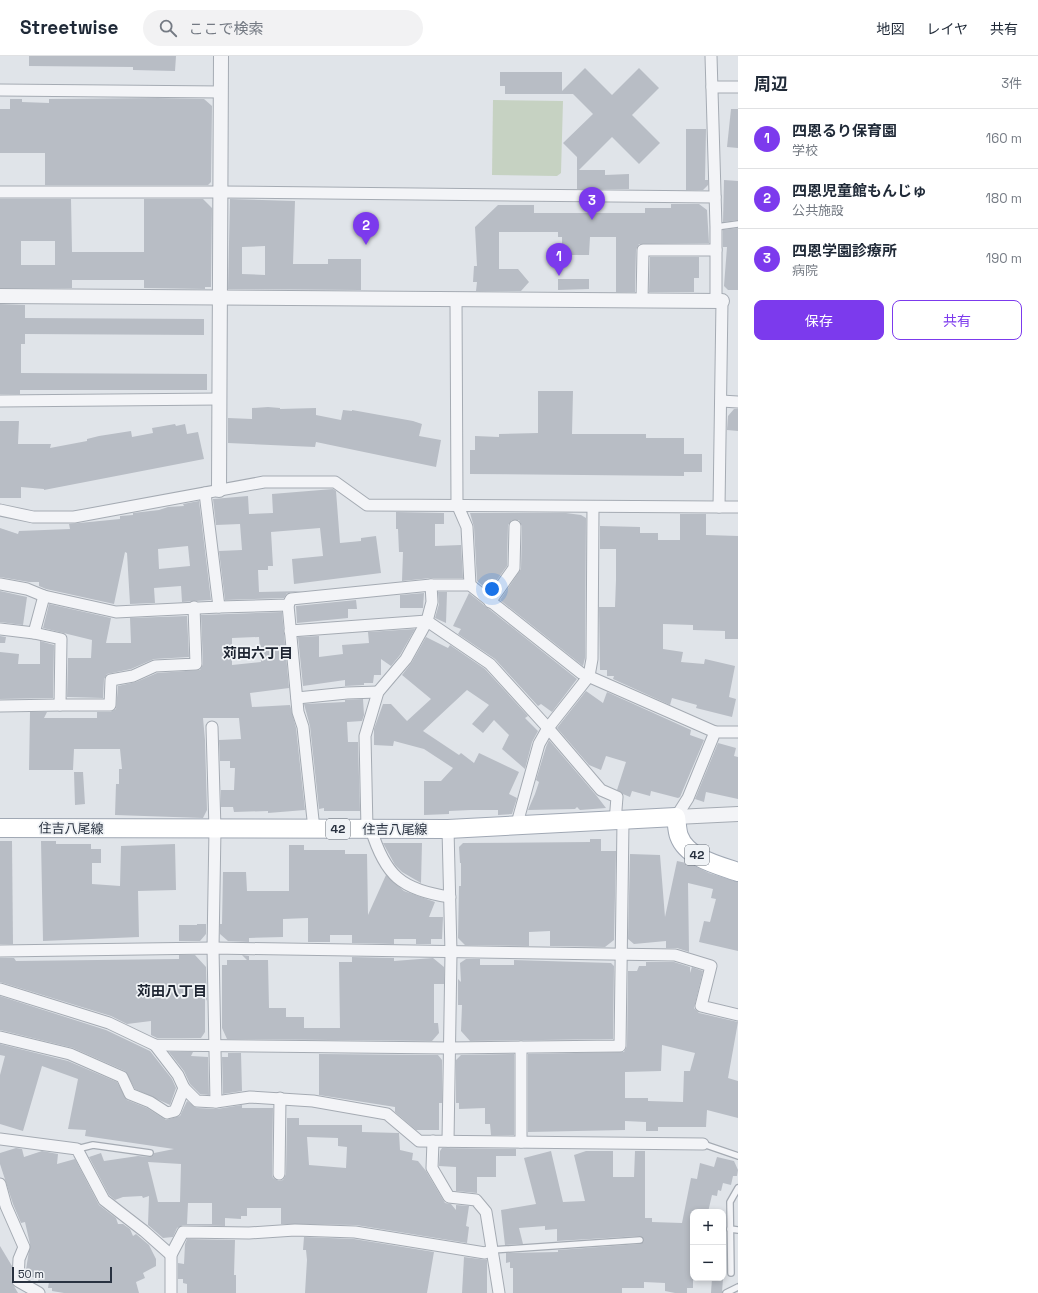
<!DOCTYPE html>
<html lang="ja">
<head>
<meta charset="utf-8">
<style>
  :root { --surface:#fff; --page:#f2f2f3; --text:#1f2937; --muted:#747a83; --line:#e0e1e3; --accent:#7c3aed }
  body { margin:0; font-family:"Space Grotesk","Noto Sans JP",sans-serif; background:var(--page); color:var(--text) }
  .controls { position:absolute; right:12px; bottom:12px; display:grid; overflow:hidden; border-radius:8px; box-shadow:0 2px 6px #0003 }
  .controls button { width:36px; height:36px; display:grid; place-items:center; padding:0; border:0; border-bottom:1px solid var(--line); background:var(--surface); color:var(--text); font:20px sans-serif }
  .scale { position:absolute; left:12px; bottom:10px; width:100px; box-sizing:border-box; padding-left:4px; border:2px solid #293240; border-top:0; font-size:11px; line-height:14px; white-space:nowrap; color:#293240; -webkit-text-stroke:3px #f0f3f6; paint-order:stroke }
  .you { position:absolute; left:492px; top:533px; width:14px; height:14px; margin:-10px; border:3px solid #fff; border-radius:50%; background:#1a73e8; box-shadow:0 0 0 6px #1a73e833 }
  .badge { display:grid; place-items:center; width:26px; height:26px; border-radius:50%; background:var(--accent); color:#fff; font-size:13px; font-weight:700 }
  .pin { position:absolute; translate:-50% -33px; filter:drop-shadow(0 1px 2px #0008) }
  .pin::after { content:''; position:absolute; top:21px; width:14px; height:12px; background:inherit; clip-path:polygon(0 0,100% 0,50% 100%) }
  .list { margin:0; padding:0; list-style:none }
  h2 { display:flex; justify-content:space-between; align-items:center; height:52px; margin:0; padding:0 16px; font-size:17px }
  h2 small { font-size:13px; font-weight:400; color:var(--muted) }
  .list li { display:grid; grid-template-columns:26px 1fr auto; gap:12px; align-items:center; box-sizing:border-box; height:60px; padding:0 16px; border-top:1px solid var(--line) }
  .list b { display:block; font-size:15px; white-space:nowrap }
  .list p { margin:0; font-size:13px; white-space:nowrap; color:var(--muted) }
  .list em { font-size:13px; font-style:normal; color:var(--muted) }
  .actions { display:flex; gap:8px; padding:12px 16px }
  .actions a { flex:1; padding:9px 0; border:1px solid var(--accent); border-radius:8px; text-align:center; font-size:14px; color:var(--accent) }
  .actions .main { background:var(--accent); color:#fff }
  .icon { flex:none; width:22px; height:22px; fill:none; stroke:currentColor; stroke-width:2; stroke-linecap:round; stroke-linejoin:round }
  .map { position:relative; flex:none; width:738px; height:1237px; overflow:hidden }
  header { display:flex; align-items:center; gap:24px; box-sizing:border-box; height:56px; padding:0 20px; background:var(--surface); border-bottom:1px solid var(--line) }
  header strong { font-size:19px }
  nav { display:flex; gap:22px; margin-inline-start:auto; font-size:14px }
  .search { width:280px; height:36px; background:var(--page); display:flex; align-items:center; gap:10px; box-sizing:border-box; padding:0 14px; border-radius:22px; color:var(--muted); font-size:15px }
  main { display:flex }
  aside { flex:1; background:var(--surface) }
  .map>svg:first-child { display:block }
  .green { fill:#c6d2c2 }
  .building { fill:#b8bdc5; fill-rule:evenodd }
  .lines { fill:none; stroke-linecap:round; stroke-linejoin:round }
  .service-casing { stroke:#a5abb3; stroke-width:8 }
  .minor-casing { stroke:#a5abb3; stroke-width:13 }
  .tertiary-casing { stroke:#a5abb3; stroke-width:16 }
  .primary-casing { stroke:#a0a8b4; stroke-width:20 }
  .service { stroke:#f3f4f7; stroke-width:5.5 }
  .minor { stroke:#f3f4f7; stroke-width:11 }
  .tertiary { stroke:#f3f4f7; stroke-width:14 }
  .primary { stroke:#fff; stroke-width:18 }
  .labels { text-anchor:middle; stroke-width:3.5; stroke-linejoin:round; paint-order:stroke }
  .shield { fill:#f0f3f6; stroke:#656c77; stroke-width:1 }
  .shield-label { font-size:12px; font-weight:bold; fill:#293240 }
  .street-label { font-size:13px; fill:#293240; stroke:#f0f3f6 }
  .neighbourhood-label { font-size:14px; font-weight:bold; fill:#1c2330; stroke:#f0f3f6 }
</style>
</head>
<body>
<header>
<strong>Streetwise</strong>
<div class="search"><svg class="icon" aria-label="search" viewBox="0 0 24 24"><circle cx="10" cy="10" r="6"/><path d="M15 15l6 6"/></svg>ここで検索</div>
<nav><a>地図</a><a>レイヤ</a><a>共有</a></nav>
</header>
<main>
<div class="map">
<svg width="738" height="1237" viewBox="0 0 738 1237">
  <rect width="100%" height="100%" fill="#e0e4e9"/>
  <polygon class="green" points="493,44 563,45 561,117 557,120 492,119"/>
  <g class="building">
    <polygon points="29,0 176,0 175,15 133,14 133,11 29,10"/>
    <polygon points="585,12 612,39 639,12 659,32 632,59 660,87 639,108 612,81 579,114 605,114 605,119 629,118 629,133 577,133 577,101 563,87 593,58 573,38 505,38 505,30 500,30 500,16 562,16 562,35"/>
    <polygon points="158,42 204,43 212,50 211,126 208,129 45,129 45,97 0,97 0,53 10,53 10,43 22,43 22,46 49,47 49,43"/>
    <polygon points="731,53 738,53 738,92 727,91"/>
    <polygon points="686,73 706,73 705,124 708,124 708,129 703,134 686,134"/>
    <polygon points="724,124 738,125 738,164 723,166"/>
    <path d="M 0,143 L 71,143 L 72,196 L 144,196 L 144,143 L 203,143 L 212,152 L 211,231 L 205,231 L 205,233 L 144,232 L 144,224 L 72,224 L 72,232 L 0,232 ZM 21,185 L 55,185 L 55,209 L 21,209 Z"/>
    <path d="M 230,143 L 295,145 L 293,208 L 328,208 L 328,203 L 361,203 L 361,234 L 228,233 ZM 265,190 L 265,219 L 242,218 L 242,191 Z"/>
    <polygon points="671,148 699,148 707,154 709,187 639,188 636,194 635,236 616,236 616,181 590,181 589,199 562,199 562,181 558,181 558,176 499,176 499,213 518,213 529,226 521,235 476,235 477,226 473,226 474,210 477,210 475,171 498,149 534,149 534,157 645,157 645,152 671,152"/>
    <polygon points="738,172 738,234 728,234 724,230 727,191 723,191 723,174"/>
    <polygon points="650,201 699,201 699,222 694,222 694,236 649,236"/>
    <polygon points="558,223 589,223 589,233 558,234"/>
    <polygon points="0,248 25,249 25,262 204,263 204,279 25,278 25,288 21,288 21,317 207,318 207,334 20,334 20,338 0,338"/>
    <polygon points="538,335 573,335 572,378 646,378 646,382 684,382 684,398 702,398 702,416 684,416 684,420 470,418 470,394 475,394 475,380 499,381 499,378 538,377"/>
    <polygon points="268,351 280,352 280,353 316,352 316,359 341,364 343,354 352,355 352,354 413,365 422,368 419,380 441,384 436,411 316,386 315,391 228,387 228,362 252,363 252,352"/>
    <polygon points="734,353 738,353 738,375 727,374 728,360"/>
    <polygon points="0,365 19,365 18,388 51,388 50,392 87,385 87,383 99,380 131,375 132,381 153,377 152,372 158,371 175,368 176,370 185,368 187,378 198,376 204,403 44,434 44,433 21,431 21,442 0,442"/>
    <polygon points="333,433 336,435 340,487 361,485 361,482 376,480 381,517 294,528 292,503 323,500 320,472 271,476 273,510 268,510 268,514 258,514 259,536 303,535 287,537 284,542 225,544 219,495 242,494 240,468 216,469 213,443 248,440 249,458 273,457 272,438"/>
    <path d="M 199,445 L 211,544 L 182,546 L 181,530 L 154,532 L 155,547 L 130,548 L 127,497 L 125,496 L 114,548 L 46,533 L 39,530 L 39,526 L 29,526 L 0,521 L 0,472 L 18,478 L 19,475 L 70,473 L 69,468 L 120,463 L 120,460 L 133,459 L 133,457 L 159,454 L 168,451 L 184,450 L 183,448 ZM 188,490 L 190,510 L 159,513 L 158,493 Z"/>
    <polygon points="396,456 444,457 444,468 435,468 435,490 461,489 463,522 431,522 402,525 403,496 399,496 398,473 396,473"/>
    <polygon points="470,457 566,457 581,459 586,462 585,602 583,610 500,544 521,513 522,470 519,464 512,464 508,469 507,510 489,535 477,525 474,471"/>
    <polygon points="680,458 706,458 706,479 738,480 738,583 725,583 725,575 693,574 693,569 663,568 663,593 683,596 681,606 704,608 705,603 735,610 729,641 736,643 732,661 696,652 697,649 672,642 670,649 613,623 614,620 607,620 607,614 600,614 599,551 615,551 616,524 616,493 600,493 600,470 640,471 640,477 658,477 658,484 680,484"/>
    <polygon points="0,535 27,541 23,569 0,566"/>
    <polygon points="438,536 447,536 446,567 435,562 439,548"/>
    <polygon points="424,537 423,552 400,552 400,539"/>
    <polygon points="469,537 577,623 552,656 541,648 538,650 495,603 458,578 461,573 453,570"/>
    <polygon points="356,544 357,553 348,553 348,562 297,567 296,550"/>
    <polygon points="49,548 111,562 106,587 131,587 130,562 187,560 189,601 154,603 131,613 107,618 104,623 103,642 67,641 68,602 91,602 92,584 43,572"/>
    <path d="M 282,556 L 289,632 L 250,637 L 252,651 L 290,649 L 296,672 L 305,754 L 268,757 L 268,755 L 234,756 L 233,751 L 221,751 L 221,734 L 234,734 L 235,712 L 230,712 L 230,705 L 220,705 L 219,684 L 241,683 L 239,662 L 203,662 L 205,684 L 207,754 L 203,762 L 115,759 L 116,728 L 119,728 L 119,713 L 122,713 L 120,693 L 74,693 L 73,714 L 29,714 L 30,656 L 47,656 L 44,662 L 97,662 L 97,656 L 110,656 L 116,653 L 118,630 L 136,626 L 157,617 L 200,614 L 203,608 L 201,559 ZM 259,581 L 261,606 L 232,609 L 232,582 Z"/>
    <polygon points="415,573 400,599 391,610 381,603 381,619 374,619 373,627 364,627 364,629 345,630 345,624 303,630 298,581 319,580 319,601 343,598 342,589 369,587 368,576"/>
    <polygon points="0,580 6,581 5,587 0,587"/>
    <polygon points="426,581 448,592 450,589 485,613 528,660 525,662 538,675 532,686 525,713 502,693 509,679 494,664 483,677 472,668 489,649 467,634 423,675 459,699 461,697 474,707 479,697 519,716 509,738 517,742 512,758 498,759 498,754 471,754 449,755 449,758 424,759 424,725 441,725 453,712 424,693 394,685 393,690 374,689 374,673 383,648 391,648 407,665 431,643 402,619 412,606"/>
    <polygon points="40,585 54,589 53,642 0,643 0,596 19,598 18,608 40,608"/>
    <polygon points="586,635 603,647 607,636 691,674 690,679 704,684 680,741 678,742 651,735 650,740 632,735 630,741 623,738 617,734 626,706 606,700 601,714 589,709 557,672"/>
    <polygon points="363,643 364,659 362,665 347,666 348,686 358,686 360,755 324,755 324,752 319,753 310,670 304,648 345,646 345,644"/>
    <polygon points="549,684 596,739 606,752 580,754 577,751 575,753 528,754 535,738 539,726 536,724 546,691"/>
    <polygon points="718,687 736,692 734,700 738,701 738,743 706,736 704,746 695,743"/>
    <polygon points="74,716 83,716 85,748 75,749"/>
    <polygon points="590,783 601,783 601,795 616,795 614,884 605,891 550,890 550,875 529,876 529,890 465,889 458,882 459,830 461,830 461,807 460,807 459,791 463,787 590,786"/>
    <polygon points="0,785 12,785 13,888 0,888"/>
    <polygon points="41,785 56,785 56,788 91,788 91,793 101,793 101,807 92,807 92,828 120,830 121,790 175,788 176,834 138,835 139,881 43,885"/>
    <polygon points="383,787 422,787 421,827 402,816 395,809"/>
    <polygon points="289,789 304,789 304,794 345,794 345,798 367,798 368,859 386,819 404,835 435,846 429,861 443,861 442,883 431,883 431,888 416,888 416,883 394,883 394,888 352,887 352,879 330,879 330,886 308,886 308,862 283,863 283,881 249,882 249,886 228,885 220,878 220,868 222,868 223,816 246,816 247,835 289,835"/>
    <polygon points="630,798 660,799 665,861 677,805 691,808 709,817 738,826 738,895 699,886 704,865 710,866 716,843 711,842 713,833 688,827 689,896 677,892 666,892 666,885 634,888 628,883"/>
    <polygon points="197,868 206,868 206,878 200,885 179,885 179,869 197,869"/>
    <polygon points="179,899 195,899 206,911 207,945 205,940 205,976 201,982 157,982 151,979 151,965 127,968 111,960 0,926 0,902 14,902 16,905 179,903"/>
    <polygon points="242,899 249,900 249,904 268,904 269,952 286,952 286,961 304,961 304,972 340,972 339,906 352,906 352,901 394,902 394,905 433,902 444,911 444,928 434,928 434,967 438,967 439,977 432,985 227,983 222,972 222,909 227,909 227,904 247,904"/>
    <polygon points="466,903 480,903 480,909 514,909 514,904 611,907 614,910 613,983 470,985 461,975 462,949 458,949 458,923 461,926 460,907"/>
    <path d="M 646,906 L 674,906 L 690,911 L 690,917 L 692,911 L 703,915 L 694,952 L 699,957 L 738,966 L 728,1022 L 738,1025 L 738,1062 L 707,1054 L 706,1071 L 658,1071 L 658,1075 L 646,1075 L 646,1066 L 625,1065 L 625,1074 L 528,1076 L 528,998 L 624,996 L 627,990 L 628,915 L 637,915 L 639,910 L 646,910 ZM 662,989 L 695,997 L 690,1015 L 684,1015 L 683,1046 L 648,1045 L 648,1042 L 625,1042 L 625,1016 L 661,1015 Z"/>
    <polygon points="0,940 106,974 150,995 172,1023 176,1032 170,1049 135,1033 125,1015 73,992 0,974"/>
    <path d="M 0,988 L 68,1005 L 117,1026 L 127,1044 L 147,1052 L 166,1064 L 180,1060 L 187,1045 L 197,1052 L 217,1053 L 242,1049 L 242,1052 L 273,1052 L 272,1118 L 273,1122 L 279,1125 L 283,1124 L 286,1118 L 287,1062 L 299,1062 L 299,1069 L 362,1069 L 362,1076 L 399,1077 L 400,1094 L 413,1097 L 412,1104 L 418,1105 L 426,1115 L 445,1147 L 451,1148 L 456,1154 L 456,1149 L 469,1150 L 466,1170 L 469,1171 L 467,1187 L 356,1169 L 281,1168 L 281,1152 L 247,1152 L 247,1160 L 241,1160 L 241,1163 L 225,1162 L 225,1170 L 183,1169 L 177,1172 L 173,1181 L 163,1182 L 148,1169 L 149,1140 L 143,1142 L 142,1140 L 123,1141 L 115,1144 L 109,1139 L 89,1101 L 101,1097 L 104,1105 L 138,1100 L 150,1101 L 153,1100 L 154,1097 L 174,1093 L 85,1080 L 86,1074 L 68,1073 L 78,1023 L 42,1010 L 23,1075 L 0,1068 L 0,1019 L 5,1000 L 0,999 ZM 307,1081 L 338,1082 L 338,1090 L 347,1091 L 346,1112 L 309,1109 ZM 148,1106 L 181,1108 L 180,1146 L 158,1146 ZM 188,1147 L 212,1147 L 212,1168 L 187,1168 Z"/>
    <polygon points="169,996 193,996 191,1000 208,1001 209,1039 200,1038 190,1028 184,1015"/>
    <polygon points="228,997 241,997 242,1035 223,1038 222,1001 228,1001"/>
    <polygon points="319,998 438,999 442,1004 442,1047 439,1047 439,1074 416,1074 395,1056 395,1051 319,1039"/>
    <polygon points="514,998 514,1079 491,1079 490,1068 485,1068 485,1052 459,1053 459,1047 456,1047 456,1004 461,999"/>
    <polygon points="16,1092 22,1093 24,1101 42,1095 58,1098 57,1108 75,1103 99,1149 116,1162 118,1168 123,1168 130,1173 133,1180 136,1178 149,1189 156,1203 156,1210 143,1217 145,1222 136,1226 139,1237 64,1237 52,1235 52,1232 48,1232 49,1226 38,1225 39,1222 25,1220 30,1188 25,1166 21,1167 13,1148 0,1108 0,1097"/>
    <polygon points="442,1092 516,1093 516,1100 496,1100 496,1121 477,1121 477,1137 456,1135 456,1111 439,1110 440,1095"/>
    <polygon points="551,1095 563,1146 585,1145 574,1099 586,1095 613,1095 613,1121 634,1121 635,1095 645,1095 645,1162 652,1162 652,1166 682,1167 691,1122 697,1123 700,1107 714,1111 717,1101 734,1105 738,1114 737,1120 733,1120 731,1129 723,1127 721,1135 718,1134 717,1140 712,1139 708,1156 693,1156 693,1232 687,1232 687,1237 675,1237 665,1235 665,1227 644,1226 644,1232 622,1232 622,1237 513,1237 513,1212 510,1212 510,1206 506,1207 506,1197 558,1196 558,1194 640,1188 644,1186 643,1181 640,1180 557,1185 557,1173 545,1174 545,1170 519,1172 523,1188 505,1189 501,1154 536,1148 524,1102"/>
    <polygon points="304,1181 354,1183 434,1196 427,1237 305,1237 307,1204 306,1194 303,1194"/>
    <polygon points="187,1183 235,1184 234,1219 236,1219 236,1237 187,1237 187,1228 183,1227 183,1223 178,1223 178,1207 184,1208 185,1188"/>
    <polygon points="0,1190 12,1210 11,1225 18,1237 0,1237"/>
    <polygon points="464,1201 487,1204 487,1237 462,1237"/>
    <polygon points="712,1222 723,1222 722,1237 711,1237"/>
  </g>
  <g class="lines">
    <defs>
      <g id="service">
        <polyline points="716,171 738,168"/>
        <polyline points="703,1088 738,1100"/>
        <polyline points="77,1093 93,1089 150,1097"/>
        <polyline points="730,1173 738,1174"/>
        <polyline points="492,1194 640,1184"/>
        <polyline points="731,1217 730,1146 738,1132"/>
        <polyline points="726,1237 738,1231"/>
      </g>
      <g id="minor">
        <polyline points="711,0 716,171 716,245"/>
        <polyline points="712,31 738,31"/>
        <polyline points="0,34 221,36"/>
        <polyline points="0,136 220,136 715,141"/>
        <polyline points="456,243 457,448 467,471 470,529"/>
        <polyline points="642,245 643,194 716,194"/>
        <polyline points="722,245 719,451 738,451"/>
        <polyline points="0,345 219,343"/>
        <polyline points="721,345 738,346"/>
        <polyline points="0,454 33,461 74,461 264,426 335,426 367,449 719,451"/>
        <polyline points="0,528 27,533 44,540 116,556 219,551 205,437"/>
        <polyline points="431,529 432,546 427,565 490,608 548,672 589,620 592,603 593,451"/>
        <polyline points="490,546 514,512 515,470"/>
        <polyline points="288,549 298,656 303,671 314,773"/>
        <polyline points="219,551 288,549 291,543 431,529 470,529 581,617 715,676"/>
        <polyline points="0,573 34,577 44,540"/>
        <polyline points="290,575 427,565"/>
        <polyline points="34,577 61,583 60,649 110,649 111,624 133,620 155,610 196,608 194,551"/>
        <polyline points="297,642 347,637 378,636"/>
        <polyline points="0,650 60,649"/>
        <polyline points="212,671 215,773 213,892 216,1046"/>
        <polyline points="676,761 688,742 715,676 738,676"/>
        <polyline points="516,771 539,688 548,672 601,734 617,741 615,766"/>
        <polyline points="367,773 365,680 378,636 406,603 427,565"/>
        <path d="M 371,773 C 385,819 401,834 450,841"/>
        <polyline points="448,773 451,897 448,1085"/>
        <polyline points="0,895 213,892 675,899 711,910 701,950 738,959"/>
        <polyline points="0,933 109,967 155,989 449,992 620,990 623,765"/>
        <polyline points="0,981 70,998 122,1021 130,1038 150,1046 167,1057 175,1055 184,1032 197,1045 216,1046 250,1041 313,1045 387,1058 419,1085 703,1088"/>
        <polyline points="155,989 178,1019 184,1032"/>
        <polyline points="521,991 521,1086"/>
        <polyline points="0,1083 77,1093 104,1144 144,1175 171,1199"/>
        <polyline points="433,1085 432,1112 449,1141 476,1144 486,1156 499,1237"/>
        <polyline points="279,1118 280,1042"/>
        <polyline points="0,1128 6,1150 24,1191 19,1203 18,1225 39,1237"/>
        <polyline points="171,1237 171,1199 183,1176 249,1177 295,1174 355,1176 485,1197 492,1194"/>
      </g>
      <g id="tertiary">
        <polyline points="0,240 722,245"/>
        <polyline points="219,434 221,0"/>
        <polyline points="676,761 738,758"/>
      </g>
      <path id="primary" d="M 0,772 L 448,773 L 676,761 C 677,767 677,775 679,780 C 687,802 718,809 738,816"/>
    </defs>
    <use href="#service" class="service-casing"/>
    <use href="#minor" class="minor-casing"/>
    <use href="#tertiary" class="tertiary-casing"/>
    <use href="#primary" class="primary-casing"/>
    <use href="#service" class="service"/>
    <use href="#minor" class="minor"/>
    <use href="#tertiary" class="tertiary"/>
    <use href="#primary" class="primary"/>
  </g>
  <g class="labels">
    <g class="shield">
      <rect x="326" y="763" width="24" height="20" rx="3"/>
      <rect x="685" y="789" width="24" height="20" rx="3"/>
    </g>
    <g class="shield-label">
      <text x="338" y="777">42</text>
      <text x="697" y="803">42</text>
    </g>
    <g class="street-label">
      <text transform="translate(71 772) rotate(1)" y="5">住吉八尾線</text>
      <text x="395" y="778">住吉八尾線</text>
    </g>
    <g class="neighbourhood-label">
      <text x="258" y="602">苅田六丁目</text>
      <text x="172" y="940">苅田八丁目</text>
    </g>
  </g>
</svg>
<div class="controls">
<button>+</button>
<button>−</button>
</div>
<div class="scale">50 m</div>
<div class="you"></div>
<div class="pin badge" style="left:559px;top:220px">1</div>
<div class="pin badge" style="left:366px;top:189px">2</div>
<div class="pin badge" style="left:592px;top:164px">3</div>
</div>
<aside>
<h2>周辺<small>3件</small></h2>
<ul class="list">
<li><span class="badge">1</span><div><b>四恩るり保育園</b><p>学校</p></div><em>160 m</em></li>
<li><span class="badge">2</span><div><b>四恩児童館もんじゅ</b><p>公共施設</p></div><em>180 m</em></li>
<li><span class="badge">3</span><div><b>四恩学園診療所</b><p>病院</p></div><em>190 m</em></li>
</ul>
<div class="actions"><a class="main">保存</a><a>共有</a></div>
</aside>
</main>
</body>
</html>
